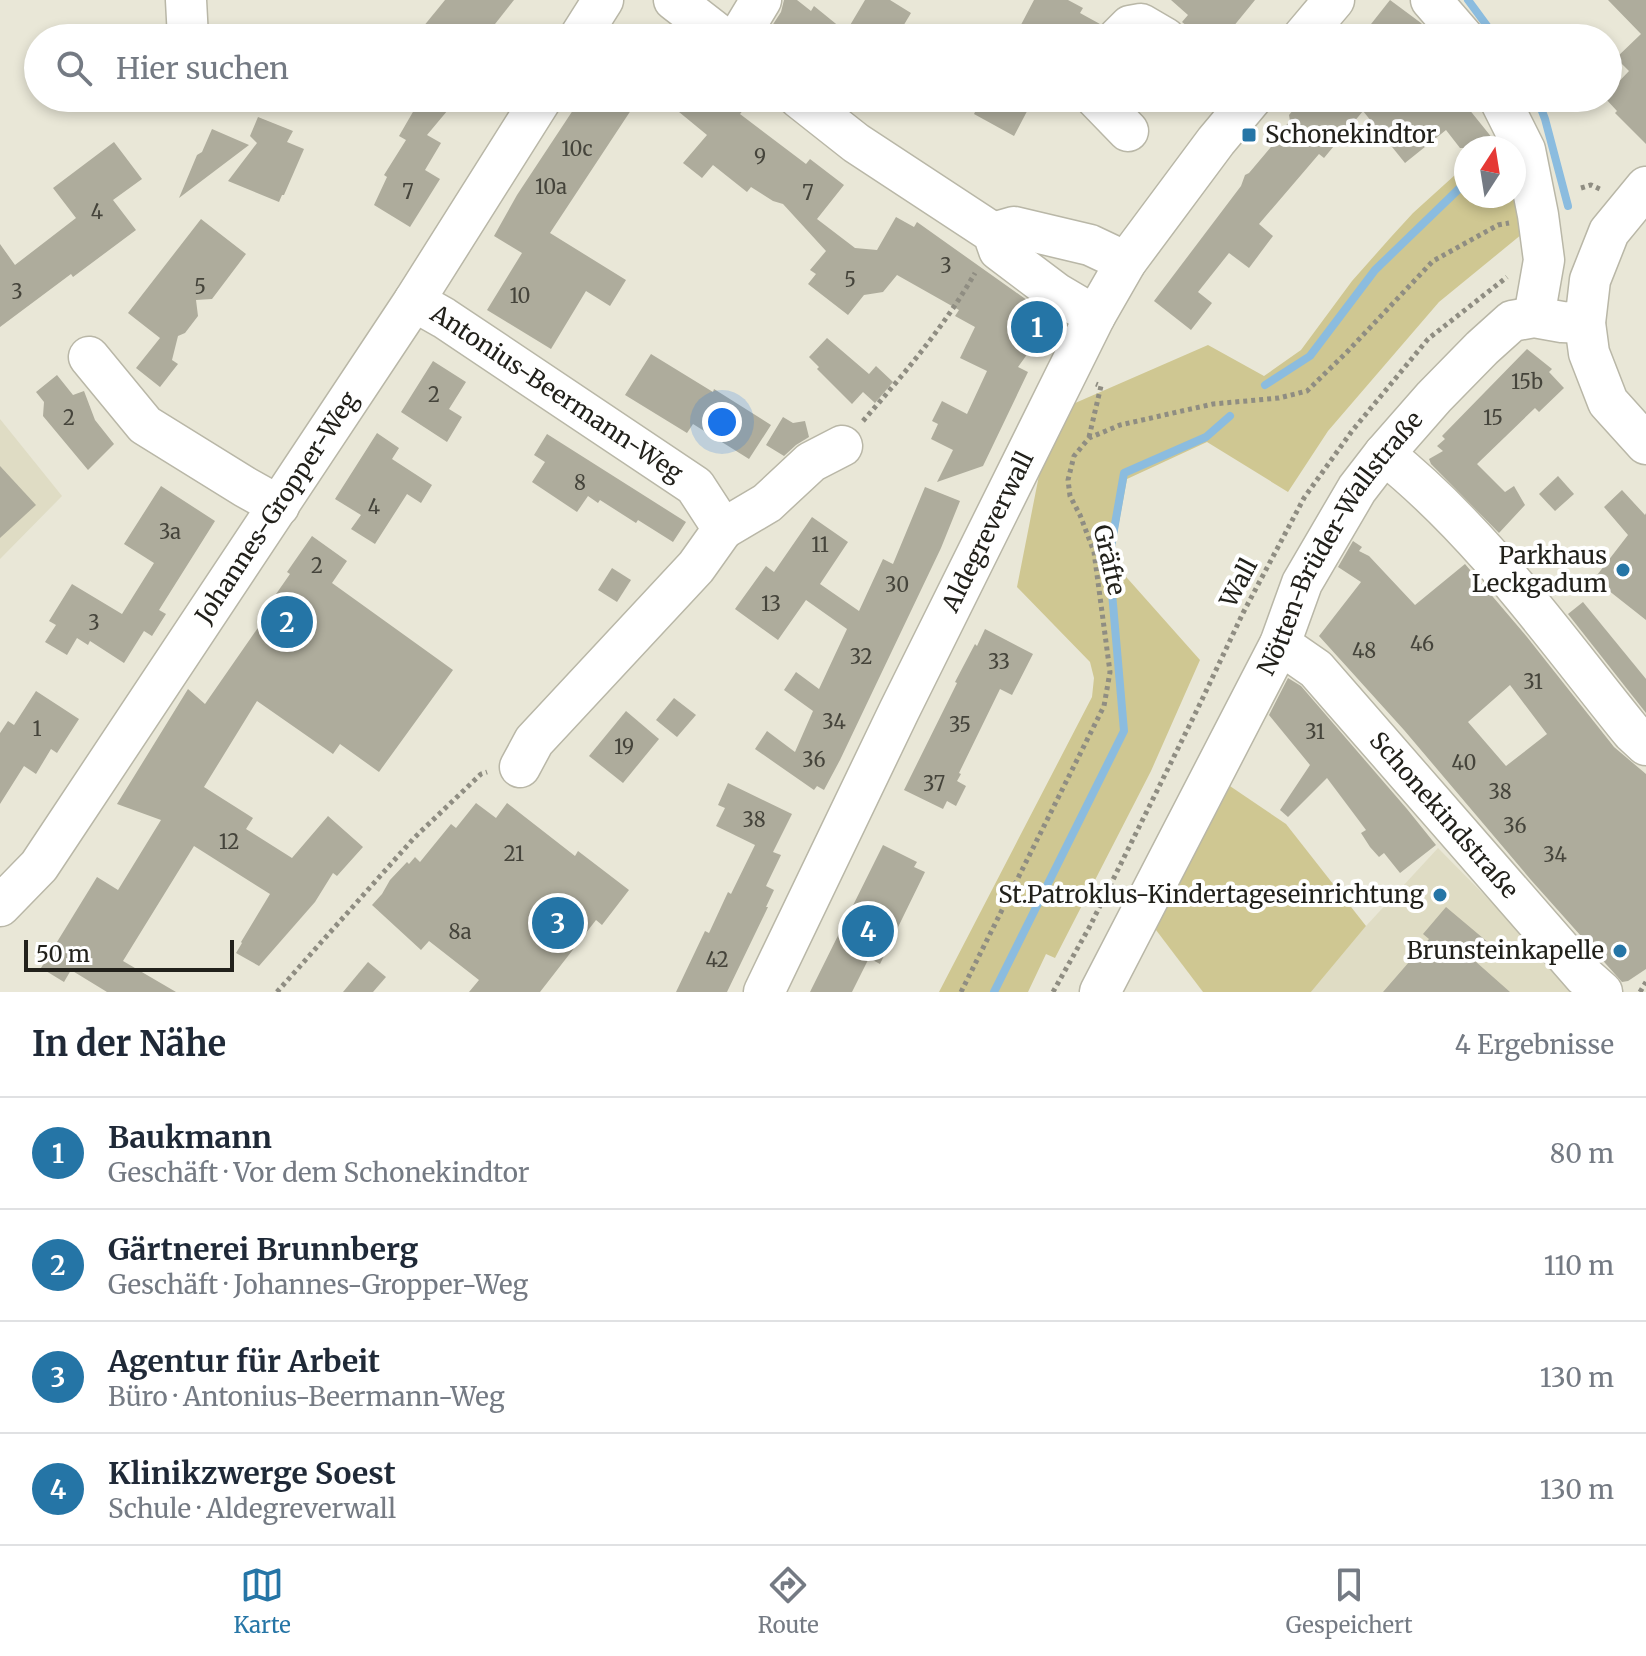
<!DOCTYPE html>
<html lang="de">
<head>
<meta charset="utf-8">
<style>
  :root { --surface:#fff; --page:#f2f2f3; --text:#1f2937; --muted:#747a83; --line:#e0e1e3; --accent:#2575a6 }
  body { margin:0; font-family:Merriweather,serif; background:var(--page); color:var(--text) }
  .compass { position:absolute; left:1454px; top:136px; width:72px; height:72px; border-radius:50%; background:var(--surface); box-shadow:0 4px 12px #0003; rotate:12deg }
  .scale { position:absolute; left:24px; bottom:20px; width:210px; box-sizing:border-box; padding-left:8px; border:4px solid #22211b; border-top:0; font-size:22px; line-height:28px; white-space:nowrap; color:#22211b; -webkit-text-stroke:6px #fff; paint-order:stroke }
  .you { position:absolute; left:722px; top:422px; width:28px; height:28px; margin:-20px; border:6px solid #fff; border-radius:50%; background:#1a73e8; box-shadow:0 0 0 12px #1a73e833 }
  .badge { display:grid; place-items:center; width:52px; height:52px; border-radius:50%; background:var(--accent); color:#fff; font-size:26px; font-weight:700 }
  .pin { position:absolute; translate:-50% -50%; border:4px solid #fff; box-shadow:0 2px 8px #0006 }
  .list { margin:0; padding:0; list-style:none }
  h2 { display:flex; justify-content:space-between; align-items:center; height:104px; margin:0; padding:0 32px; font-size:34px }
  h2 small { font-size:26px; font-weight:400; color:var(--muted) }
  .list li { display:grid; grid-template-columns:52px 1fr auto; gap:24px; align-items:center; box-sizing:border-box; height:112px; padding:0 32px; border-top:2px solid var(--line) }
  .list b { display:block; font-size:30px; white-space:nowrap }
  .list p { margin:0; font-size:26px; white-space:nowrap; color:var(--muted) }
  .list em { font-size:26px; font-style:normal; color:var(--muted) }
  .icon { flex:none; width:44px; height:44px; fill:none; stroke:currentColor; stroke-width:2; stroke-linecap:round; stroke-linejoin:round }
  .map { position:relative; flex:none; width:1646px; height:992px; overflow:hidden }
  .search { position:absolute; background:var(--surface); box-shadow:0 4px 12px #0003; left:24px; right:24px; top:24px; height:88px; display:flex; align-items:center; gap:20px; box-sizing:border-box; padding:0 28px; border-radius:44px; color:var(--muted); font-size:30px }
  .sheet { height:552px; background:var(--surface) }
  nav { display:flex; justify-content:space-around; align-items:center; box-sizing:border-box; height:112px; border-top:2px solid var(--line); background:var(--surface); font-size:22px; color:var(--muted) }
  nav a { display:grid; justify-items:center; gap:4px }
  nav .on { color:var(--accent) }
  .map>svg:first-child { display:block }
  .built { fill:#dfdcc4 }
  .green { fill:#cfc792 }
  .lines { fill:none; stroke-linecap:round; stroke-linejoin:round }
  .stream { stroke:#8bbcdf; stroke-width:8 }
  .building { fill:#aeac9c; fill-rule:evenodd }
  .minor-casing { stroke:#b9b7a7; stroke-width:43 }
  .path { stroke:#8f8d82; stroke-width:5; stroke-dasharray:4 4; stroke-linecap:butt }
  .minor { stroke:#fff; stroke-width:40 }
  .poi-dot { fill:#2575a6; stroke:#fff; stroke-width:3 }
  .labels { text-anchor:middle; stroke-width:8; stroke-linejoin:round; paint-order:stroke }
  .number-label { font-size:20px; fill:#45443b }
  .poi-label { font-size:24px; fill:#22211b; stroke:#fff; text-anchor:end }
  .street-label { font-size:24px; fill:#22211b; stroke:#fff }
</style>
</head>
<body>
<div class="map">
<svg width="1646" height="992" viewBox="0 0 1646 992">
  <rect width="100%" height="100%" fill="#e9e7d7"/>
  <g class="built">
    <polygon points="0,419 62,496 0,559"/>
    <polygon points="1438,848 1580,992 1311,992 1366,926"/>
  </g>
  <g class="green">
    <polygon points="1466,165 1466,196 1514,196 1527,230 1439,302 1328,431 1288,492 1207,442 1127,479 1112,561 1200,660 1151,771 1055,958 1046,954 1028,992 939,992 1092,697 1094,678 1090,662 1017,587 1043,455 1066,407 1208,345 1264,376 1301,350 1352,281 1391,237 1413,213"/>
    <polygon points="1221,780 1286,824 1366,926 1311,992 1203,992 1156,930 1153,920"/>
  </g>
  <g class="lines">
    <g class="stream">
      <polyline points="1468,0 1496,38"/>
      <polyline points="1537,98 1545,119 1568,206"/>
      <polyline points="1265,385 1310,356 1375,270 1466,182"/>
      <polyline points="994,992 1124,731 1109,558 1124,473 1206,437 1230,416"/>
    </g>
  </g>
  <g class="building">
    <polygon points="445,0 514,0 484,38 437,38 423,27"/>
    <polygon points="784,0 797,0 811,11 814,6 846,32 865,0 890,0 911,13 896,38 782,38 770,29 781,12"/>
    <polygon points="1034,0 1068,0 1083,8 1080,13 1100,24 1096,31 1096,38 1014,38"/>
    <polygon points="1171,0 1255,0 1224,38 1201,38 1182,22 1188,15"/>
    <polygon points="1390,0 1421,23 1434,38 1360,38"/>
    <polygon points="1608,0 1646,0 1646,144 1615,113 1617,111 1605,98 1608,98 1608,93 1629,71 1616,58 1641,34"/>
    <polygon points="421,98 458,98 427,135 441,143 425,170 440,179 410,227 374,205 387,177 384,175 406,140 399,136"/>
    <polygon points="581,98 639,98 550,233 626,280 610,306 586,291 551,349 487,310 522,253 494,236 517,195"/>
    <polygon points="662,98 753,98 740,114 806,164 810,159 844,185 817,219 855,248 877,250 896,217 914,227 917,222 1031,303 1027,308 1049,324 1018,367 1028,372 983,466 937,482 953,450 931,439 938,424 932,421 942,401 967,414 987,371 960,358 975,327 955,316 959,310 897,275 883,292 864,295 848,315 808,284 816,274 810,270 826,251 783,204 773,201 751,187 747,192 713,165 702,178 683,163 707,135"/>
    <polygon points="982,98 1034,98 1014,136 974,114"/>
    <polygon points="1303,98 1460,98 1493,139 1481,148 1460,148 1446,130 1405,163 1363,111 1324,158 1319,154 1259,224 1273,236 1249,268 1229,253 1198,292 1212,303 1191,330 1154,301 1241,186 1245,175 1249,173 1281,135 1279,133 1290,121 1289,115"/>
    <polygon points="258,117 293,131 287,142 304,149 284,195 282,195 279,202 228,181 257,143 250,136"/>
    <polygon points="212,129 249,145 179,198 197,155 202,152"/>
    <polygon points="114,142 142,179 113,200 136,230 73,277 71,274 0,327 0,244 15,265 76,218 53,188"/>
    <polygon points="201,219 246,254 212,299 196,300 198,316 185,333 178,336 172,360 178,364 160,387 136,368 160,338 128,313"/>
    <polygon points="827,338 869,374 876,366 893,382 875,403 863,392 852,404 817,369 819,367 809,357"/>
    <polygon points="1527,349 1552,369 1549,372 1564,388 1539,412 1535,408 1477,464 1505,492 1514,486 1525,505 1499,533 1431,464 1429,459 1443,451 1437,446 1445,439 1442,436"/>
    <polygon points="651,354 713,392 714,389 771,425 749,459 693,424 687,433 625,395"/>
    <polygon points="433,361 466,382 449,409 462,417 447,442 401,412"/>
    <polygon points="57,375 73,395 84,391 95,420 114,444 88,470 43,416 44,402 36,392"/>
    <polygon points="783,417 793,423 805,421 809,437 796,445 784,456 766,445"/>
    <polygon points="377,433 399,448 392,459 432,485 421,503 407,494 375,544 351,529 361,515 335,499"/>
    <polygon points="547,434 686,522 673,542 638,520 636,523 600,500 598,503 588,496 577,512 532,482 545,462 534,455"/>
    <polygon points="0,466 36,505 0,538"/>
    <polygon points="1558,476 1574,494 1555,511 1539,494"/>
    <polygon points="161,486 215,521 159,610 166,614 152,636 144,631 124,663 90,641 88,645 77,638 67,655 45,642 56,625 49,621 72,584 122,614 154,563 124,544"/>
    <polygon points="925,487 960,501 941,548 840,760 824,790 817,786 814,790 755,749 767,731 795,752 813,711 784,690 796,672 819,689 847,629 806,600 778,640 735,609 766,566 774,572 812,517 848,542 820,584 859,611 883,559 893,564"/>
    <polygon points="1622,490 1645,515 1646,513 1646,620 1594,579 1628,535 1604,507"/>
    <polygon points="312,536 347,561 332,583 453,670 379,772 340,744 333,754 257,701 204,787 253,818 246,829 292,858 328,816 363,847 337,876 333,873 315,902 259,966 236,953 242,943 241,942 270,894 194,846 123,961 176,992 107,992 71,970 64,982 41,968 97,877 118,890 161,820 117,804 188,689 205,704 271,609 267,607 290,574 287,572"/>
    <path d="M 1353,541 L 1362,547 L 1359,551 L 1369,556 L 1415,605 L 1465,564 L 1527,637 L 1614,747 L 1646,774 L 1646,969 L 1628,981 L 1622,982 L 1531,880 L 1404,730 L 1319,636 L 1361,582 L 1338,567 ZM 1510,685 L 1547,734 L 1506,766 L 1468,722 Z"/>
    <polygon points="612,568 631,580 617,602 598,590"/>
    <polygon points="1583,602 1646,679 1646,713 1568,614"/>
    <polygon points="985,629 1033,654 1012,695 1000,689 959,773 961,774 957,781 966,786 956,806 947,801 943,809 904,790 957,683 955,682 975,644 977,646"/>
    <polygon points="1288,678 1301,686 1407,809 1436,845 1400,873 1384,853 1379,857 1370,847 1361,833 1366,830 1327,778 1288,817 1280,810 1310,765 1269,715"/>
    <polygon points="36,691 79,719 57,753 51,749 36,774 24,766 0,804 0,733 8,721 14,725"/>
    <polygon points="674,698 696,715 677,737 656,720"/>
    <polygon points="626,711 659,739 623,783 589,756"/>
    <polygon points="728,783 792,814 773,852 781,855 766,886 774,890 766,907 768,907 727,992 676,992 705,931 709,933 728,892 731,894 755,845 716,826 725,808 718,805"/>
    <polygon points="476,803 496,818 507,803 575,856 578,851 629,890 602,925 596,920 540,992 469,992 479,980 429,941 421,950 372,905 382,894 390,880 407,862 409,864 415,857 420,862 451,824 456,828"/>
    <polygon points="883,845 917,862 914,867 925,872 880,964 869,958 852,992 810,992"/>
    <polygon points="1446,907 1490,944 1475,961 1510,992 1383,992 1429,939 1423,934"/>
    <polygon points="368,962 386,977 373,992 343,992"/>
  </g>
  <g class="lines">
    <defs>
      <g id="minor">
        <polyline points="186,0 188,38"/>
        <polyline points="674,0 723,38"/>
        <polyline points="1431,0 1464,38"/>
        <polyline points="579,38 603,0"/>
        <polyline points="738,38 761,0"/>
        <polyline points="1118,38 1130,26 1141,24 1165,38"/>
        <polyline points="1302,38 1334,0"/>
        <polyline points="799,98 856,143 993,233 999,250 1056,293 1095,316"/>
        <polyline points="1096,98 1128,131"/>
        <polyline points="1499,98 1525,150 1538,215 1544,260 1534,317"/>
        <polyline points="1646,187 1609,232 1590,280 1585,323 1589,353 1608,402 1646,444"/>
        <polyline points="993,233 1014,227 1090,245 1126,262"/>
        <path id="s1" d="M 414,301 L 444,318 L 695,486 L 723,529 L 696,567 L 534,741 L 520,767"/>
        <polyline points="89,357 145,425 245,487 279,506"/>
        <path d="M 1384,454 C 1481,531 1554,636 1632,732 L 1646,745"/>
        <polyline points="723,529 767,503 811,462 842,446"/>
        <path id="s2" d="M 1280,644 L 1316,669 L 1584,976 L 1602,992"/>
        <path id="s3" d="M 0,906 L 39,866 L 414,301 L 542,98"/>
        <path id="s4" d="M 764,992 L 899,711 L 1095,316 L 1126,262 L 1216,141 L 1252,98"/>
        <path id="s5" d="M 1100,992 L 1280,644 L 1302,583 L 1357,489 L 1384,454 L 1434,397 L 1482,348 L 1512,321 L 1534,317 L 1562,322 L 1585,323"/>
      </g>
    </defs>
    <use href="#minor" class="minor-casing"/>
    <g class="path">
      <polyline points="1581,188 1591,185 1602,190"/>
      <path d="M 863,421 C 904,374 944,327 975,273"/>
      <polyline points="1089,437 1101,386 1096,384"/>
      <polyline points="277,992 414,838 481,774 487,772"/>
      <polyline points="961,992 1104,706 1110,672 1094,552 1080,515 1070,496 1068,480 1074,456 1089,438 1120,425 1213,404 1279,398 1307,391 1346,353 1433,261 1498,225 1509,223"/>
      <polyline points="1053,992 1090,926 1198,708 1243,613 1304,498 1352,431 1428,339 1507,277"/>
      <polyline points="1640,992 1646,982"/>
    </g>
    <use href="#minor" class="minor"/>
  </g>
  <g class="poi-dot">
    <rect x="1241" y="127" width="16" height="16" rx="4"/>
    <circle cx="1623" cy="570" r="8"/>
    <circle cx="1440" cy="895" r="8"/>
    <circle cx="1620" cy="951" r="8"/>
  </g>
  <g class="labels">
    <g class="number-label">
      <text x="577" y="156">10c</text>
      <text x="760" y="164">9</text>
      <text x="551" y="194">10a</text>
      <text x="408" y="199">7</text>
      <text x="808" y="200">7</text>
      <text x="97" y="219">4</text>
      <text x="946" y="273">3</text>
      <text x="850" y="287">5</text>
      <text x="200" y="294">5</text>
      <text x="17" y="299">3</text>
      <text x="520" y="303">10</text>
      <text x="1527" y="389">15b</text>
      <text x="434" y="402">2</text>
      <text x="69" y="425">2</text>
      <text x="1493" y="425">15</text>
      <text x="580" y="490">8</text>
      <text x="374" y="514">4</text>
      <text x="170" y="539">3a</text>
      <text x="820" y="552">11</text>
      <text x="317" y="573">2</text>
      <text x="897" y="592">30</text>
      <text x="771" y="611">13</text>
      <text x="94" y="630">3</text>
      <text x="1422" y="651">46</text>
      <text x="1364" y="658">48</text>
      <text x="861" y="664">32</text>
      <text x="999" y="669">33</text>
      <text x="1533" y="689">31</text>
      <text x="834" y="729">34</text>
      <text x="960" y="732">35</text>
      <text x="37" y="736">1</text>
      <text x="1315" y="739">31</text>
      <text x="624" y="754">19</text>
      <text x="814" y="767">36</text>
      <text x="1464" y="770">40</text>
      <text x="934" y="791">37</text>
      <text x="1500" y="799">38</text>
      <text x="754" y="827">38</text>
      <text x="1515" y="833">36</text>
      <text x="229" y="849">12</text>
      <text x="514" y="861">21</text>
      <text x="1555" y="862">34</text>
      <text x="460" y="939">8a</text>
      <text x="717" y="967">42</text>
    </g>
    <g class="poi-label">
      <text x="1265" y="143" text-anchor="start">Schonekindtor</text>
      <text x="1607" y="564">Parkhaus<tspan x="1607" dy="28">Leckgadum</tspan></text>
      <text x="1424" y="903">St.Patroklus-Kindertageseinrichtung</text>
      <text x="1604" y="959">Brunsteinkapelle</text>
    </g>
    <g class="street-label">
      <text dy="8" stroke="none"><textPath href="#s1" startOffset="170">Antonius-Beermann-Weg</textPath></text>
      <text dy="8" stroke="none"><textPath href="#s3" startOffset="486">Johannes-Gropper-Weg</textPath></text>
      <text dy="8" stroke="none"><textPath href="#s4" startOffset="512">Aldegreverwall</textPath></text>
      <text dy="8" stroke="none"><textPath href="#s5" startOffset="510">Nötten-Brüder-Wallstraße</textPath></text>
      <text transform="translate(1109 560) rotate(77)" y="8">Gräfte</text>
      <text transform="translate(1239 583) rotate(-62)" y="8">Wall</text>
      <text dy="8" stroke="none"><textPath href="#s2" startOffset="238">Schonekindstraße</textPath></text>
    </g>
  </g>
</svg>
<svg class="compass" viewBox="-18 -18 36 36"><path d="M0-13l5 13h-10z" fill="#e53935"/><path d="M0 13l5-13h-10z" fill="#747a83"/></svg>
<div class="scale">50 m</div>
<div class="you"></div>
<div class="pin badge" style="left:1037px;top:327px">1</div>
<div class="pin badge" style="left:287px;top:622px">2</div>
<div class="pin badge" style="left:558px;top:923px">3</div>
<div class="pin badge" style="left:868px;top:931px">4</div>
<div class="search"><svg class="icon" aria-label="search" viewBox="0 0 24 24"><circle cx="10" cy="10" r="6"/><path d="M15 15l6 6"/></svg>Hier suchen</div>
</div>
<section class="sheet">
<h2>In der Nähe<small>4 Ergebnisse</small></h2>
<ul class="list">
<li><span class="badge">1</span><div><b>Baukmann</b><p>Geschäft · Vor dem Schonekindtor</p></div><em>80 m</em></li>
<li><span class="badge">2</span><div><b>Gärtnerei Brunnberg</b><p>Geschäft · Johannes-Gropper-Weg</p></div><em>110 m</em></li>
<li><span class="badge">3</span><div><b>Agentur für Arbeit</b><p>Büro · Antonius-Beermann-Weg</p></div><em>130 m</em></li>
<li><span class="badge">4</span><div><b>Klinikzwerge Soest</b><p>Schule · Aldegreverwall</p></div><em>130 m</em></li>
</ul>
</section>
<nav>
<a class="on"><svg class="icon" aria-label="map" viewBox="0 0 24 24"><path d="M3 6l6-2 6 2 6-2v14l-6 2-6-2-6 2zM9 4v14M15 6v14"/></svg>Karte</a>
<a><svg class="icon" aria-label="directions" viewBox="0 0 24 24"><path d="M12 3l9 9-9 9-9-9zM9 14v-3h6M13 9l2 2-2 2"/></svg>Route</a>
<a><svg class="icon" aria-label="saved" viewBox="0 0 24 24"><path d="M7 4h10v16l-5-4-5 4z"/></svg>Gespeichert</a>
</nav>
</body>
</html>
